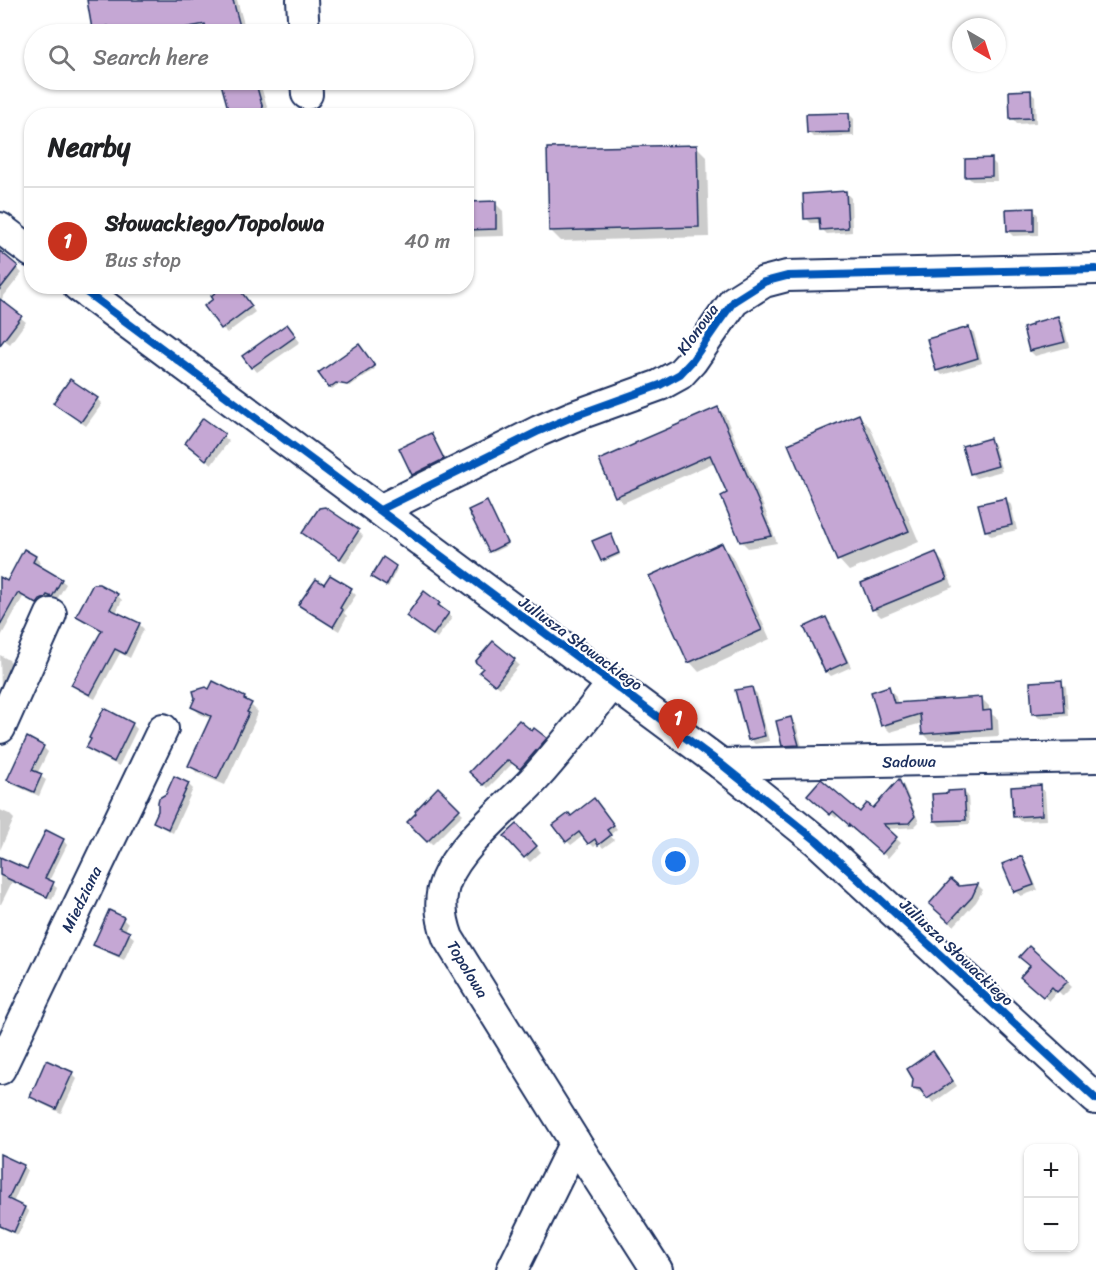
<!DOCTYPE html>
<html lang="en">
<head>
<meta charset="utf-8">
<style>
  :root { --surface:#fff; --page:#f2f2f2; --text:#202124; --muted:#757577; --line:#e0e0e0; --accent:#c8321e }
  body { margin:0; font-family:Sriracha,sans-serif; background:var(--page); color:var(--text) }
  .controls { position:absolute; right:18px; bottom:18px; display:grid; overflow:hidden; border-radius:12px; box-shadow:0 2px 4px #0004 }
  .controls button { width:54px; height:54px; display:grid; place-items:center; padding:0; border:0; border-bottom:2px solid var(--line); background:var(--surface); color:var(--text); font:30px sans-serif }
  .compass { position:absolute; left:952px; top:18px; width:54px; height:54px; border-radius:50%; background:var(--surface); box-shadow:0 2px 4px #0004; rotate:141deg }
  .you { position:absolute; left:676px; top:862px; width:21px; height:21px; margin:-15px; border:4px solid #fff; border-radius:50%; background:#1a73e8; box-shadow:0 0 0 9px #1a73e833 }
  .badge { display:grid; place-items:center; width:39px; height:39px; border-radius:50%; background:var(--accent); color:#fff; font-size:20px; font-weight:700 }
  .pin { position:absolute; translate:-50% -50px; filter:drop-shadow(0 2px 3px #0008) }
  .pin::after { content:''; position:absolute; top:32px; width:21px; height:18px; background:inherit; clip-path:polygon(0 0,100% 0,50% 100%) }
  .list { margin:0; padding:0; list-style:none }
  h2 { display:flex; justify-content:space-between; align-items:center; height:78px; margin:0; padding:0 24px; font-size:26px }
  h2 small { font-size:20px; font-weight:400; color:var(--muted) }
  .list li { display:grid; grid-template-columns:39px 1fr auto; gap:18px; align-items:center; box-sizing:border-box; height:108px; padding:0 24px; border-top:2px solid var(--line) }
  .list b { display:block; font-size:22px; white-space:nowrap }
  .list p { margin:0; font-size:20px; white-space:nowrap; color:var(--muted) }
  .list em { font-size:20px; font-style:normal; color:var(--muted) }
  .icon { flex:none; width:33px; height:33px; fill:none; stroke:currentColor; stroke-width:2; stroke-linecap:round; stroke-linejoin:round }
  .map { position:relative; flex:none; width:1096px; height:1270px; overflow:hidden }
  .search { position:absolute; background:var(--surface); box-shadow:0 2px 4px #0004; left:24px; top:24px; width:450px; height:66px; display:flex; align-items:center; gap:15px; box-sizing:border-box; padding:0 21px; border-radius:33px; color:var(--muted); font-size:22px }
  .panel { position:absolute; background:var(--surface); box-shadow:0 2px 4px #0004; left:24px; top:108px; width:450px; height:186px; border-radius:24px }
  .map>svg:first-child { display:block }
  .shadow { fill:#0003 }
  .building { fill:#c5a7d4; stroke:#1b2f5e; stroke-width:1.5 }
  .lines { fill:none; stroke-linecap:round; stroke-linejoin:round }
  .minor-casing { stroke:#1b2f5e; stroke-width:34 }
  .minor { stroke:#fff; stroke-width:30 }
  .cycleway-casing { stroke:#fff; stroke-width:11 }
  .cycleway { stroke:#0057b8; stroke-width:8 }
  .labels { text-anchor:middle; stroke-width:4.5; stroke-linejoin:round; paint-order:stroke }
  .street-label { font-size:16px; fill:#1b2f5e; stroke:#fff }
</style>
</head>
<body>
<div class="map">
<svg width="1096" height="1270" viewBox="0 0 1096 1270">
  <rect width="100%" height="100%" fill="#fff"/>
  <filter id="ink" filterUnits="userSpaceOnUse"><feTurbulence type="fractalNoise" baseFrequency=".0167" numOctaves="2"/><feDisplacementMap in="SourceGraphic" scale="12" xChannelSelector="R" yChannelSelector="G"/><feConvolveMatrix kernelMatrix="1 2 1 2 8 2 1 2 1" color-interpolation-filters="sRGB"/></filter>
  <g filter="url(#ink)">
    <g class="shadow">
      <polygon points="88,0 237,0 247,34 209,34 209,31 194,34 100,34 94,28"/>
      <polygon points="222,80 259,80 270,116 232,116"/>
      <polygon points="1030,92 1035,97 1036,123 1017,124 1012,118"/>
      <polygon points="849,114 854,119 854,136 813,137 808,132"/>
      <polygon points="696,146 707,157 709,237 561,241 550,230"/>
      <polygon points="991,160 996,165 997,181 972,181 967,176"/>
      <polygon points="846,193 851,198 852,232 827,234 822,229 821,223 811,223 806,218"/>
      <polygon points="466,203 495,203 503,211 504,236 466,237"/>
      <polygon points="1033,210 1038,215 1038,235 1013,236 1008,231"/>
      <polygon points="4,256 22,273 0,301 0,262"/>
      <polygon points="240,290 255,312 227,333 222,328"/>
      <polygon points="0,301 26,322 10,344 0,337"/>
      <polygon points="1058,318 1063,323 1069,347 1035,356 1030,351 1025,329"/>
      <polygon points="287,326 300,342 257,372 244,357"/>
      <polygon points="969,328 974,333 982,363 942,375 937,370"/>
      <polygon points="361,348 375,369 350,386 339,384 332,389 330,387"/>
      <polygon points="97,399 102,404 86,426 60,407"/>
      <polygon points="718,409 725,415 768,517 767,517 777,543 748,548 741,541 729,494 715,462 623,503 616,496"/>
      <polygon points="859,416 870,427 919,542 849,571 839,560"/>
      <polygon points="204,420 229,441 212,464 192,448"/>
      <polygon points="430,434 435,439 448,464 418,479 413,474"/>
      <polygon points="989,440 994,445 1002,471 976,478 971,473"/>
      <polygon points="1006,499 1011,505 1017,530 991,536 986,530"/>
      <polygon points="489,505 508,545 492,553 490,551"/>
      <polygon points="358,531 363,536 346,563 309,538 304,533"/>
      <polygon points="613,537 620,555 604,562 602,560"/>
      <polygon points="722,545 731,554 770,639 699,672 690,662 651,577"/>
      <polygon points="935,554 943,562 953,587 881,617 873,609"/>
      <polygon points="36,557 40,561 38,567 61,580 66,584 56,601 52,598 50,603 43,608 23,597 0,638 0,588 8,583"/>
      <polygon points="395,567 397,569 388,587 375,579"/>
      <polygon points="330,577 351,590 356,595 344,613 347,616 339,631 305,610 300,605 324,586"/>
      <polygon points="117,595 122,600 116,613 139,624 144,629 130,658 120,653 95,699 78,690 73,685 102,631 83,621 78,616"/>
      <polygon points="439,604 443,608 442,609 452,618 437,638 412,620"/>
      <polygon points="826,619 831,624 851,667 831,676 826,671"/>
      <polygon points="0,655 9,660 14,665 1,691"/>
      <polygon points="514,660 519,665 500,688 486,677 484,668"/>
      <polygon points="1061,682 1066,687 1068,716 1039,718 1034,713"/>
      <polygon points="214,683 244,698 258,712 254,720 255,721 225,785 197,773 190,765 211,719 200,714 193,707 210,691"/>
      <polygon points="888,688 895,695 898,704 982,699 989,706 989,712 998,719 999,736 930,740 923,733 922,723 890,732 883,725"/>
      <polygon points="752,689 757,694 769,741 755,744 750,739"/>
      <polygon points="791,719 796,724 803,750 789,750 783,745"/>
      <polygon points="132,724 137,729 119,766 93,753 88,748"/>
      <polygon points="532,733 546,739 550,743 525,772 513,763 488,788 471,772"/>
      <polygon points="43,747 48,752 37,774 46,780 39,796 14,785 9,780"/>
      <polygon points="899,781 904,786 919,822 914,827 886,829 901,843 888,858 857,831 854,831 849,826 850,825 839,815 836,818 814,800 860,814 873,810"/>
      <polygon points="188,784 193,789 173,833 160,826 155,821"/>
      <polygon points="1040,787 1045,792 1047,820 1020,821 1015,816"/>
      <polygon points="438,790 463,814 432,845 409,822"/>
      <polygon points="963,791 968,796 970,824 940,826 935,821 950,795"/>
      <polygon points="598,805 617,829 610,835 614,840 603,848 599,843 594,847 583,836 571,845 567,841 572,817"/>
      <polygon points="0,810 9,814 14,819 0,850"/>
      <polygon points="517,826 541,852 530,862 506,836"/>
      <polygon points="63,840 67,845 49,881 57,888 52,900 12,882 1,904 0,904 0,859 27,871"/>
      <polygon points="1021,858 1026,863 1038,890 1021,896 1016,891"/>
      <polygon points="978,885 983,890 976,902 954,926 931,904 958,888"/>
      <polygon points="110,912 123,919 128,924 125,931 134,938 124,960 100,949 95,944"/>
      <polygon points="1027,981 1067,982 1072,987 1063,996 1058,991 1049,1001"/>
      <polygon points="933,1053 938,1058 957,1086 933,1103 925,1093 918,1092 913,1087 915,1079"/>
      <polygon points="72,1074 77,1079 61,1113 36,1101 31,1096"/>
      <polygon points="0,1157 23,1166 27,1170 13,1203 25,1208 29,1212 18,1235 0,1227"/>
    </g>
    <g class="building">
      <polygon points="87,0 233,0 242,34 208,34 205,24 151,34 110,34 108,26 92,29"/>
      <polygon points="220,80 255,80 265,116 230,116"/>
      <polygon points="1031,90 1032,118 1010,119 1009,91"/>
      <polygon points="849,113 850,132 807,133 806,114"/>
      <polygon points="697,145 699,227 549,231 547,148"/>
      <polygon points="992,158 992,176 965,177 965,159"/>
      <polygon points="846,191 848,228 820,230 819,218 804,219 803,194"/>
      <polygon points="496,201 496,229 466,230 466,202"/>
      <polygon points="1034,208 1034,231 1007,231 1006,209"/>
      <polygon points="0,251 18,266 0,289"/>
      <polygon points="224,286 237,286 252,306 221,329 204,306 213,299 211,296"/>
      <polygon points="0,299 22,316 0,345"/>
      <polygon points="1058,316 1065,342 1029,351 1023,328 1032,325 1032,323"/>
      <polygon points="287,324 296,336 251,368 242,356"/>
      <polygon points="969,327 978,358 936,371 927,339"/>
      <polygon points="359,344 375,366 347,385 336,383 329,388 318,373"/>
      <polygon points="70,379 98,398 81,422 53,403"/>
      <polygon points="718,407 762,510 761,510 772,536 740,542 721,496 727,493 710,455 615,497 599,460 635,444 635,443"/>
      <polygon points="859,414 909,531 837,561 788,444"/>
      <polygon points="203,418 225,434 206,460 185,443"/>
      <polygon points="431,433 444,459 412,475 399,448"/>
      <polygon points="990,438 998,466 970,474 962,446"/>
      <polygon points="1006,498 1012,525 985,531 978,504"/>
      <polygon points="487,501 507,543 489,552 468,510"/>
      <polygon points="325,507 359,530 340,559 302,533 319,508"/>
      <polygon points="611,533 619,553 601,561 592,541"/>
      <polygon points="722,543 762,630 688,663 649,576"/>
      <polygon points="24,549 36,556 33,562 62,579 52,597 47,595 45,598 40,600 37,604 18,593 0,625 0,577 7,581"/>
      <polygon points="936,552 947,579 872,610 861,583"/>
      <polygon points="383,557 396,566 386,586 371,577"/>
      <polygon points="330,575 352,588 340,608 343,610 333,627 298,605 316,579 324,584"/>
      <polygon points="93,584 99,584 118,594 110,609 140,623 125,654 115,649 90,695 71,685 102,630 76,616"/>
      <polygon points="424,591 440,603 438,605 449,613 433,635 406,616"/>
      <polygon points="826,617 847,662 825,672 804,627"/>
      <polygon points="493,641 515,659 495,685 479,672 483,668 475,662"/>
      <polygon points="1062,680 1064,712 1032,714 1030,682"/>
      <polygon points="213,681 245,697 244,699 252,703 247,712 249,713 217,779 188,766 211,716 191,707 195,698 193,691 206,687 209,689"/>
      <polygon points="889,686 894,703 982,697 983,711 991,710 992,729 922,734 920,714 881,726 871,692"/>
      <polygon points="752,687 765,736 748,740 735,690"/>
      <polygon points="104,708 133,723 114,762 86,748 91,739 89,738"/>
      <polygon points="791,717 799,745 782,746 776,721"/>
      <polygon points="519,720 532,731 534,728 547,738 520,769 508,760 483,785 469,772"/>
      <polygon points="27,737 44,746 32,770 42,774 34,792 7,780"/>
      <polygon points="174,776 189,783 168,829 153,822 158,811 158,802 159,798 166,794"/>
      <polygon points="821,779 860,812 867,803 873,808 899,779 915,816 909,823 883,824 897,837 882,854 850,826 847,826 849,825 833,811 830,815 807,795"/>
      <polygon points="1041,785 1042,815 1013,817 1011,787"/>
      <polygon points="438,787 460,809 427,842 407,822 416,813 415,811"/>
      <polygon points="964,790 966,820 934,821 932,794 948,793 948,791"/>
      <polygon points="594,798 614,825 607,830 611,835 598,845 595,839 588,844 579,832 566,842 553,825 569,813 571,816"/>
      <polygon points="517,824 537,846 524,858 504,836"/>
      <polygon points="46,830 64,839 45,878 54,882 47,897 0,875 0,857 27,869"/>
      <polygon points="1022,856 1034,885 1014,892 1002,864"/>
      <polygon points="951,879 959,886 978,884 972,897 949,922 929,904"/>
      <polygon points="109,910 124,917 119,927 130,932 119,956 93,945"/>
      <polygon points="1029,946 1068,981 1057,992 1052,987 1043,997 1020,977 1030,966 1019,957"/>
      <polygon points="933,1051 953,1081 927,1099 920,1089 912,1088 913,1079 907,1069"/>
      <polygon points="46,1060 73,1072 56,1109 30,1097"/>
      <polygon points="0,1154 24,1165 8,1199 25,1207 14,1232 0,1226"/>
    </g>
    <g class="lines">
      <defs>
        <g id="minor">
          <polyline points="302,0 304,34"/>
          <polyline points="306,80 307,94"/>
          <polyline points="0,228 32,252"/>
          <polyline points="78,286 721,764 817,841 1096,1099"/>
          <polyline points="380,510 539,431 574,416 660,385 680,374 692,361 719,322 734,301 764,282 787,276 1096,269"/>
          <path d="M 613,683 C 588,714 564,746 537,776 C 510,806 461,843 446,880 C 438,899 441,919 448,938 L 575,1142 L 657,1270"/>
          <polyline points="0,728 51,614"/>
          <polyline points="721,764 1096,757"/>
          <polyline points="0,1069 163,729"/>
          <polyline points="512,1270 575,1142"/>
        </g>
      </defs>
      <use href="#minor" class="minor-casing"/>
      <use href="#minor" class="minor"/>
      <defs>
        <g id="cycleway">
          <polyline points="78,286 721,764 817,841 1096,1099"/>
          <polyline points="380,510 539,431 574,416 660,385 680,374 692,361 719,322 734,301 764,282 787,276 1096,269"/>
        </g>
      </defs>
      <use href="#cycleway" class="cycleway-casing"/>
      <use href="#cycleway" class="cycleway"/>
    </g>
  </g>
  <g class="labels">
    <g class="street-label">
      <text transform="translate(697 329) rotate(-54)" y="6">Klonowa</text>
      <text transform="translate(581 643) rotate(36)" y="6">Juliusza Słowackiego</text>
      <text transform="translate(909 761) rotate(-1)" y="6">Sadowa</text>
      <text transform="translate(81 899) rotate(-64)" y="6">Miedziana</text>
      <text transform="translate(957 952) rotate(43)" y="6">Juliusza Słowackiego</text>
      <text transform="translate(468 969) rotate(59)" y="6">Topolowa</text>
    </g>
  </g>
</svg>
<div class="controls">
<button>+</button>
<button>−</button>
</div>
<svg class="compass" viewBox="-18 -18 36 36"><path d="M0-13l5 13h-10z" fill="#e53935"/><path d="M0 13l5-13h-10z" fill="#757577"/></svg>
<div class="you"></div>
<div class="pin badge" style="left:678px;top:749px">1</div>
<div class="search"><svg class="icon" aria-label="search" viewBox="0 0 24 24"><circle cx="10" cy="10" r="6"/><path d="M15 15l6 6"/></svg>Search here</div>
<section class="panel">
<h2>Nearby<small></small></h2>
<ul class="list">
<li><span class="badge">1</span><div><b>Słowackiego/Topolowa</b><p>Bus stop</p></div><em>40 m</em></li>
</ul>
</section>
</div>
</body>
</html>
